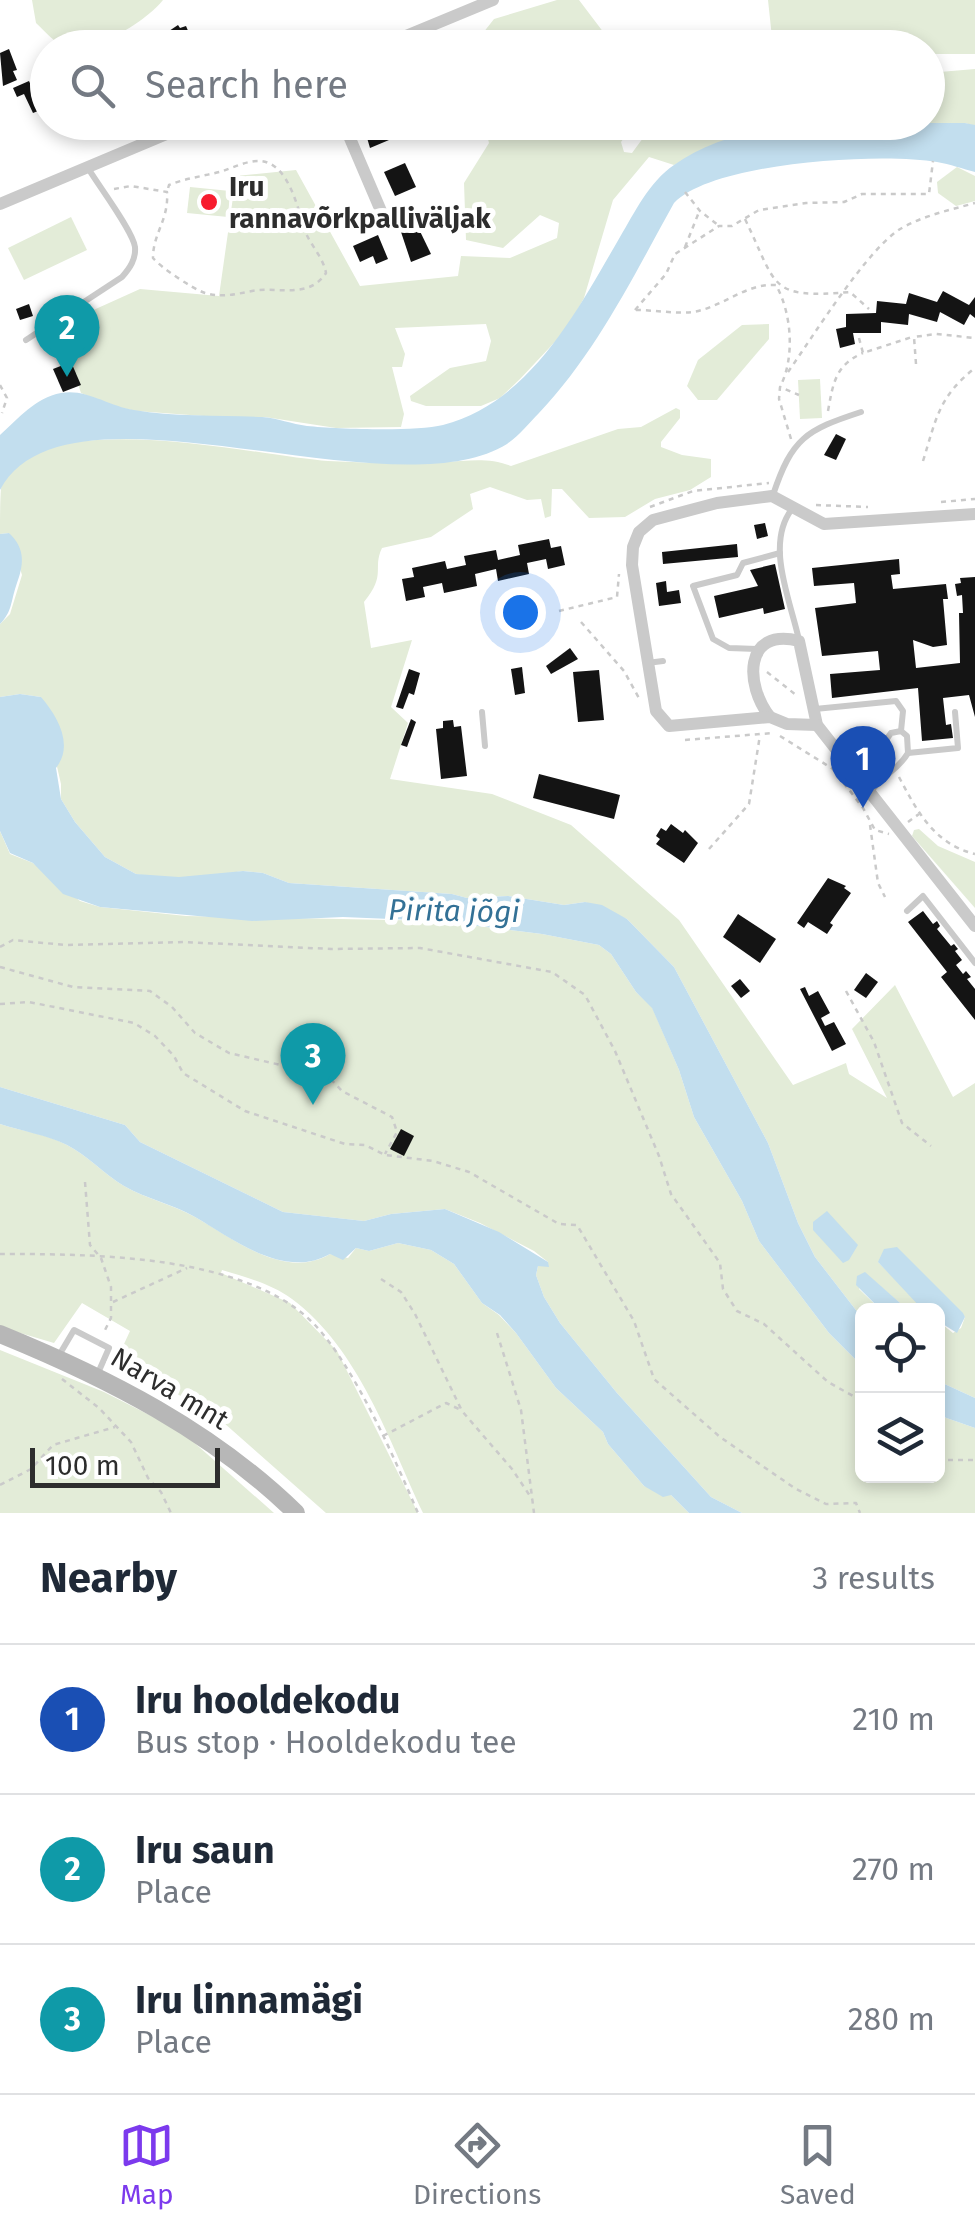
<!DOCTYPE html>
<html lang="en">
<head>
<meta charset="utf-8">
<style>
  :root { --surface:#fff; --page:#f6f6f7; --text:#1f2937; --muted:#747a83; --line:#e0e1e3; --accent:#7c3aed }
  body { margin:0; font-family:"Fira Sans",sans-serif; background:var(--page); color:var(--text) }
  .controls { position:absolute; right:30px; bottom:30px; display:grid; overflow:hidden; border-radius:15px; box-shadow:0 5px 15px #0003 }
  .controls button { width:90px; height:90px; display:grid; place-items:center; padding:0; border:0; border-bottom:2px solid var(--line); background:var(--surface); color:var(--text); font:50px sans-serif }
  .scale { position:absolute; left:30px; bottom:25px; width:190px; box-sizing:border-box; padding-left:10px; border:5px solid #2d2d2d; border-top:0; font-size:28px; line-height:35px; white-space:nowrap; color:#2d2d2d; -webkit-text-stroke:8px #fff; paint-order:stroke }
  .you { position:absolute; left:520px; top:612px; width:35px; height:35px; margin:-25px; border:8px solid #fff; border-radius:50%; background:#1a73e8; box-shadow:0 0 0 15px #1a73e833 }
  .badge { display:grid; place-items:center; width:65px; height:65px; border-radius:50%; background:var(--accent); color:#fff; font-size:32px; font-weight:700 }
  .pin { position:absolute; translate:-50% -82px; filter:drop-shadow(0 2px 5px #0008) }
  .pin::after { content:''; position:absolute; top:52px; width:35px; height:30px; background:inherit; clip-path:polygon(0 0,100% 0,50% 100%) }
  .list { margin:0; padding:0; list-style:none }
  h2 { display:flex; justify-content:space-between; align-items:center; height:130px; margin:0; padding:0 40px; font-size:42px }
  h2 small { font-size:32px; font-weight:400; color:var(--muted) }
  .list li { display:grid; grid-template-columns:65px 1fr auto; gap:30px; align-items:center; box-sizing:border-box; height:150px; padding:0 40px; border-top:2px solid var(--line) }
  .list b { display:block; font-size:38px; white-space:nowrap }
  .list p { margin:0; font-size:32px; white-space:nowrap; color:var(--muted) }
  .list em { font-size:32px; font-style:normal; color:var(--muted) }
  .icon { flex:none; width:55px; height:55px; fill:none; stroke:currentColor; stroke-width:2; stroke-linecap:round; stroke-linejoin:round }
  .map { position:relative; flex:none; width:975px; height:1513px; overflow:hidden }
  .search { position:absolute; background:var(--surface); box-shadow:0 5px 15px #0003; left:30px; right:30px; top:30px; height:110px; display:flex; align-items:center; gap:25px; box-sizing:border-box; padding:0 35px; border-radius:55px; color:var(--muted); font-size:38px }
  .sheet { height:580px; background:var(--surface) }
  nav { display:flex; justify-content:space-around; align-items:center; box-sizing:border-box; height:140px; border-top:2px solid var(--line); background:var(--surface); font-size:28px; color:var(--muted) }
  nav a { display:grid; justify-items:center; gap:5px }
  nav .on { color:var(--accent) }
  .map>svg:first-child { display:block }
  .green { fill:#e3ecd8 }
  .water { fill:#c2deee }
  .building { fill:#141414 }
  .lines { fill:none; stroke-linecap:round; stroke-linejoin:round }
  .path { stroke:#cacaca; stroke-width:2.5; stroke-dasharray:5 5; stroke-linecap:butt }
  .lane { stroke:#cacaca; stroke-width:6 }
  .street { stroke:#cacaca; stroke-width:12 }
  .secondary { stroke:#b7b7b7; stroke-width:18 }
  .poi-dot { fill:#f71c2e; stroke:#fff; stroke-width:4 }
  .labels { text-anchor:middle; stroke-width:10; stroke-linejoin:round; paint-order:stroke }
  .poi-label { font-size:28px; font-weight:bold; fill:#2d2d2d; stroke:#fff; text-anchor:start }
  .street-label { font-size:28px; fill:#2d2d2d; stroke:#fff }
  .water-label { font-size:30px; font-style:italic; fill:#337196; stroke:#fff }
</style>
</head>
<body>
<div class="map">
<svg width="975" height="1513" viewBox="0 0 975 1513">
  <rect width="100%" height="100%" fill="#fff"/>
  <g class="green">
    <path d="M 32,0 L 163,0 C 148,20 92,55 67,48 C 56,45 44,30 36,23 Z"/>
    <polygon points="557,0 579,0 604,33 643,47 472,47 494,19"/>
    <polygon points="768,0 975,0 975,54 928,54 928,48 773,47"/>
    <polygon points="975,69 975,126 965,123 787,123 730,138 674,165 649,157 613,200 584,298 567,329 520,379 500,398 481,406 426,406 411,401 410,396 450,368 486,361 491,341 486,324 395,328 405,354 402,367 392,367 404,414 401,427 336,428 265,417 217,417 136,411 113,406 81,393 58,326 140,289 219,296 236,176 296,170 360,286 458,276 461,256 510,258 557,238 559,223 540,215 503,248 466,240 464,183 489,143 487,135 467,123 635,123 621,142 624,152 632,153 654,123 928,122 928,73"/>
    <polygon points="957,167 975,176 975,201 956,206 938,193 937,182"/>
    <polygon points="190,187 230,191 228,217 187,213"/>
    <polygon points="71,217 87,250 24,280 8,248"/>
    <polygon points="769,324 769,339 717,400 698,400 687,386 698,360 742,325"/>
    <polygon points="820,379 822,418 800,419 798,380"/>
    <path d="M 676,408 L 680,410 L 680,418 L 661,442 L 661,447 L 682,455 L 711,459 L 711,477 L 690,490 L 655,499 L 625,517 L 589,518 L 562,489 L 552,489 L 551,516 L 545,518 L 541,499 L 527,500 L 490,487 L 470,494 L 473,509 L 431,537 L 382,548 C 372,569 387,574 364,602 L 371,648 L 412,640 L 391,707 L 408,723 L 390,779 L 492,794 L 571,825 L 679,920 L 793,1085 L 846,1063 L 849,1074 L 887,1098 L 852,1029 L 895,985 L 953,1097 L 975,1083 L 975,1398 L 938,1381 L 938,1358 L 942,1353 L 943,1341 L 938,1336 L 938,1321 L 953,1333 L 961,1328 L 965,1317 L 941,1294 L 878,1262 L 925,1310 L 908,1310 L 865,1273 L 859,1289 L 881,1310 L 862,1310 L 862,1318 L 815,1257 L 798,1223 L 768,1143 L 674,967 L 627,919 L 585,902 L 564,905 L 508,896 L 467,898 L 452,894 L 289,883 L 263,873 L 243,871 L 202,877 L 157,878 L 136,874 L 105,857 L 75,822 L 61,799 L 61,784 L 41,697 L 20,694 L 0,697 L 0,624 L 10,614 L 22,575 L 9,533 L 0,534 C 0,521 0,501 1,488 C 30,400 261,457 328,461 C 366,463 405,464 443,462 C 468,461 488,457 511,466 L 618,429 L 641,427 Z"/>
    <polygon points="919,829 938,846 975,862 975,908 912,836 914,830"/>
    <polygon points="0,831 10,854 33,863 80,901 100,907 186,916 438,921 542,934 599,945 611,954 636,992 652,1007 679,1070 694,1117 742,1201 759,1241 829,1333 862,1366 862,1476 938,1476 938,1415 975,1428 975,1513 742,1513 711,1497 617,1393 560,1323 544,1297 536,1275 538,1266 548,1262 534,1251 480,1223 445,1209 391,1214 364,1221 283,1212 140,1142 125,1125 0,1087"/>
    <path d="M 0,1124 C 21,1131 47,1134 67,1145 C 87,1155 104,1174 124,1186 C 146,1199 172,1204 195,1217 C 233,1238 284,1281 330,1254 L 348,1258 L 356,1248 L 369,1251 L 398,1243 L 431,1250 L 454,1264 L 482,1303 L 499,1315 L 516,1333 L 556,1388 L 603,1432 L 608,1444 L 644,1486 L 670,1494 L 689,1513 L 423,1513 C 389,1440 359,1349 292,1299 C 272,1284 245,1277 222,1270 L 221,1273 L 290,1303 L 337,1351 L 418,1513 L 326,1513 L 224,1423 L 118,1357 L 130,1331 L 82,1303 L 54,1343 L 0,1327 Z"/>
    <polygon points="0,1350 104,1392 181,1431 274,1513 0,1513"/>
  </g>
  <g class="water">
    <path d="M 787,123 L 965,123 L 975,125 L 975,172 C 963,169 950,164 937,162 C 882,152 713,162 674,203 C 634,275 596,353 539,413 C 529,423 519,436 507,444 C 391,516 65,366 0,490 L 0,435 C 19,418 35,398 61,393 C 85,388 109,406 134,410 C 176,417 220,415 262,417 C 277,418 292,424 307,426 C 337,429 415,432 443,425 C 531,402 578,309 620,237 C 635,212 649,182 674,165 C 706,142 749,131 787,123 Z"/>
    <path d="M 9,533 C 26,549 24,565 16,586 C 11,601 12,612 0,624 L 0,534 Z"/>
    <path d="M 20,694 L 41,697 C 58,717 74,745 56,768 L 61,799 L 75,822 L 105,857 L 136,874 L 179,877 L 243,871 L 263,873 L 289,883 L 452,894 L 467,898 L 508,896 L 564,905 L 585,902 L 602,905 L 627,919 L 674,967 L 768,1143 L 798,1223 L 815,1257 L 862,1318 L 862,1366 L 829,1333 L 759,1241 L 742,1201 L 694,1117 L 679,1070 L 652,1008 L 636,992 L 611,954 L 599,945 L 542,934 L 438,921 L 343,917 L 252,921 L 100,907 L 63,894 L 33,863 L 10,853 L 0,831 L 0,697 Z"/>
    <path d="M 0,1087 L 125,1125 L 140,1142 L 283,1212 L 364,1221 L 391,1214 L 445,1209 L 499,1232 L 548,1262 L 549,1267 L 538,1266 L 536,1275 L 544,1297 L 560,1323 L 617,1393 L 711,1497 L 742,1513 L 689,1513 L 671,1495 L 663,1497 L 644,1486 L 608,1444 L 603,1432 L 556,1388 L 516,1333 L 500,1315 L 482,1303 L 454,1264 L 431,1250 L 398,1243 L 369,1251 L 356,1248 L 343,1260 L 330,1254 C 284,1280 233,1239 195,1217 C 173,1204 146,1199 124,1186 C 104,1174 87,1155 67,1145 C 47,1135 21,1131 0,1124 Z"/>
    <polygon points="827,1211 858,1245 849,1260 843,1263 813,1230 813,1222"/>
    <polygon points="897,1247 963,1313 965,1317 957,1333 938,1321 938,1310 921,1308 878,1262 884,1249"/>
    <polygon points="865,1272 908,1310 881,1310 856,1285 857,1276"/>
    <polygon points="938,1381 975,1398 975,1428 938,1415"/>
  </g>
  <g class="building">
    <polygon points="178,25 180,28 186,26 192,40 181,48 172,48 166,33"/>
    <polygon points="9,49 17,70 13,71 17,80 3,86 0,53"/>
    <polygon points="29,81 33,90 48,83 48,107 33,113 24,94 17,97 13,88"/>
    <polygon points="285,122 308,122 310,130 292,137"/>
    <polygon points="367,122 382,124 389,140 370,148 363,124"/>
    <polygon points="405,163 416,187 395,196 384,172"/>
    <polygon points="416,223 431,254 411,262 400,229"/>
    <polygon points="378,235 388,259 376,264 373,256 360,262 353,246"/>
    <polygon points="943,291 969,305 975,297 975,318 970,314 964,325 940,312 937,322 909,314 908,325 881,322 881,333 853,333 855,344 840,348 836,329 846,327 846,314 876,313 877,301 906,304 909,293 937,302"/>
    <polygon points="29,304 33,316 20,320 16,309"/>
    <polygon points="71,362 81,385 63,392 53,369"/>
    <polygon points="836,434 846,439 836,460 824,455"/>
    <polygon points="765,523 768,536 757,539 754,525"/>
    <polygon points="549,539 551,548 561,546 565,565 548,569 546,559 527,563 529,574 498,581 496,569 475,574 477,586 444,593 442,583 423,587 425,597 406,601 402,579 414,577 412,568 445,561 447,569 466,565 464,556 496,550 498,560 520,555 518,545"/>
    <polygon points="737,544 738,557 663,564 662,552"/>
    <polygon points="899,559 900,574 891,575 893,589 946,584 948,599 943,599 947,645 933,647 913,640 916,668 960,663 959,613 963,613 962,595 957,596 955,584 961,583 960,578 975,577 975,717 969,695 943,698 946,725 951,724 953,738 922,741 918,688 832,698 830,674 880,670 878,651 822,656 815,608 856,603 854,583 814,586 812,568"/>
    <polygon points="775,564 785,609 764,614 763,608 719,618 714,596 758,586 750,570"/>
    <polygon points="666,581 667,592 679,590 681,603 659,606 656,583"/>
    <polygon points="570,648 578,659 551,674 546,666"/>
    <polygon points="522,667 525,693 515,695 511,669"/>
    <polygon points="409,669 420,673 414,695 409,693 403,709 396,707"/>
    <polygon points="599,670 604,720 578,722 573,672"/>
    <polygon points="411,719 416,722 407,747 401,745"/>
    <polygon points="453,720 454,727 461,726 467,776 441,779 436,729 443,728 443,721"/>
    <polygon points="539,774 620,795 614,819 533,798"/>
    <polygon points="671,824 683,833 685,830 698,843 684,863 656,844 660,839 656,836 661,828 666,831"/>
    <polygon points="828,878 846,886 844,888 851,893 830,923 833,925 827,934 808,922 804,928 797,923"/>
    <polygon points="923,911 933,924 937,921 940,926 937,929 951,946 954,944 958,949 955,951 962,960 956,965 963,974 966,971 971,977 967,979 975,989 975,1020 941,977 947,972 908,922"/>
    <polygon points="738,914 776,939 760,963 723,937"/>
    <polygon points="866,973 878,982 866,998 854,990"/>
    <polygon points="740,979 750,991 741,998 731,986"/>
    <polygon points="805,987 809,996 818,991 830,1013 821,1018 825,1026 834,1022 846,1044 832,1051 800,989"/>
    <polygon points="401,1129 414,1136 404,1156 390,1149"/>
  </g>
  <g class="lines">
    <g class="path">
      <polyline points="354,48 367,42"/>
      <path d="M 114,189 L 131,186 L 167,192 C 169,220 153,233 153,258 C 160,267 193,289 205,293 C 222,298 236,294 252,291 C 278,286 308,300 326,273 C 323,257 311,246 305,231 C 298,209 289,164 261,161 C 249,160 234,167 223,171 C 205,176 186,178 169,185 L 167,192"/>
      <polyline points="685,192 700,211 718,225"/>
      <path d="M 745,219 C 778,287 768,299 850,292 L 869,309"/>
      <polyline points="685,247 699,212"/>
      <polyline points="635,310 666,274 675,254 719,226 732,226 759,210 806,203 844,202 862,194 929,194 933,161"/>
      <path d="M 636,310 C 654,310 675,314 693,312 C 723,307 746,283 776,285 C 792,314 795,358 780,387"/>
      <polyline points="859,338 863,353 912,337"/>
      <polyline points="916,364 914,337 936,334 975,338"/>
      <path d="M 788,372 C 812,338 869,246 902,228 C 925,215 950,210 975,203"/>
      <polyline points="0,385 7,398 2,413"/>
      <path d="M 828,411 C 833,384 835,365 863,353"/>
      <polyline points="791,439 779,399 780,387 799,395"/>
      <path d="M 923,461 C 936,420 938,397 975,368"/>
      <polyline points="941,502 975,499"/>
      <polyline points="816,505 868,507"/>
      <polyline points="650,507 693,491 769,483"/>
      <polyline points="559,611 617,597 619,574"/>
      <polyline points="581,622 624,671 640,700"/>
      <polyline points="767,672 796,695"/>
      <polyline points="780,736 833,769 863,808 875,830 889,834"/>
      <polyline points="685,740 773,733"/>
      <path d="M 899,777 C 917,811 934,844 975,854"/>
      <polyline points="908,822 919,814"/>
      <polyline points="870,825 878,883 885,897"/>
      <polyline points="709,849 749,804 760,735"/>
      <polyline points="0,947 13,940 65,945 184,942 331,949 420,948 552,972 585,995 615,1051 659,1156 671,1194 720,1263 723,1289 737,1311 764,1324 828,1382 862,1401"/>
      <polyline points="0,967 73,987 150,991 172,1007 195,1033 229,1053 328,1076 342,1091 392,1117 397,1132 385,1154"/>
      <polyline points="846,991 874,1042 902,1123 931,1146"/>
      <polyline points="0,1004 29,1002 134,1023 155,1036 174,1056 183,1073 245,1111 345,1144 365,1145 385,1155 433,1161 469,1172 559,1224 577,1225 634,1321 654,1379 720,1437 796,1489 826,1504 856,1503 860,1513"/>
      <polyline points="85,1182 90,1245 101,1258 111,1287 111,1318 104,1332"/>
      <path d="M 0,1254 C 92,1254 247,1254 315,1325 C 355,1368 394,1457 418,1513"/>
      <polyline points="381,1279 401,1292 415,1314 462,1411 512,1469 532,1499"/>
      <polyline points="113,1302 187,1268"/>
      <polyline points="497,1333 521,1410 534,1513"/>
      <polyline points="62,1379 99,1408 131,1442 148,1478 161,1492 171,1513"/>
      <polyline points="383,1436 446,1403 461,1410"/>
      <polyline points="938,1460 975,1460"/>
      <polyline points="0,1485 31,1469 53,1445 115,1427"/>
    </g>
    <g class="lane">
      <path d="M 26,340 L 122,277 C 130,268 136,259 135,247 C 133,231 98,185 88,168"/>
      <path d="M 773,495 C 792,438 806,430 861,412"/>
      <path d="M 792,509 C 765,544 790,599 799,640"/>
      <polyline points="757,649 729,648 713,639 693,586 737,575 743,563 780,553"/>
      <polyline points="647,663 663,661"/>
      <polyline points="815,709 896,701 903,711 901,731"/>
      <polyline points="482,712 485,746"/>
      <polyline points="908,753 958,748 955,712"/>
      <path d="M 870,793 C 883,773 897,772 908,753 L 907,736 L 901,731 L 891,733 C 881,745 878,758 882,774"/>
      <polyline points="907,911 923,896 975,963"/>
      <polyline points="58,1357 74,1330 109,1348 98,1373"/>
    </g>
    <g class="street">
      <polyline points="377,48 493,0"/>
      <polyline points="343,122 384,218"/>
      <polyline points="0,204 195,122"/>
      <path d="M 770,717 C 745,686 743,627 799,641 L 817,725 L 975,926"/>
      <polyline points="817,725 787,724 770,717 669,726 656,711 632,565 633,547 639,532 653,520 717,503 772,496 824,524 975,514"/>
    </g>
    <path class="secondary" d="M 0,1334 C 108,1378 212,1431 296,1513"/>
  </g>
  <circle class="poi-dot" cx="209" cy="202" r="10"/>
  <g class="labels">
    <g class="poi-label">
      <text x="229" y="196">Iru<tspan x="229" dy="32">rannavõrkpalliväljak</tspan></text>
    </g>
    <g class="street-label">
      <text transform="translate(170 1388) rotate(31)" y="10">Narva mnt</text>
    </g>
    <g class="water-label">
      <text transform="translate(454 911) rotate(1)" y="10">Pirita jõgi</text>
    </g>
  </g>
</svg>
<div class="controls">
<button><svg class="icon" aria-label="locate" viewBox="0 0 24 24"><circle cx="12" cy="12" r="6"/><path d="M12 2v4M12 18v4M2 12h4M18 12h4"/></svg></button>
<button><svg class="icon" aria-label="layers" viewBox="0 0 24 24"><path d="M12 4l9 5-9 5-9-5zM3 14l9 5 9-5"/></svg></button>
</div>
<div class="scale">100 m</div>
<div class="you"></div>
<div class="pin badge" style="left:863px;top:808px;background:#1a4fb4">1</div>
<div class="pin badge" style="left:67px;top:377px;background:#0f9aa8">2</div>
<div class="pin badge" style="left:313px;top:1105px;background:#0f9aa8">3</div>
<div class="search"><svg class="icon" aria-label="search" viewBox="0 0 24 24"><circle cx="10" cy="10" r="6"/><path d="M15 15l6 6"/></svg>Search here</div>
</div>
<section class="sheet">
<h2>Nearby<small>3 results</small></h2>
<ul class="list">
<li><span class="badge" style="background:#1a4fb4">1</span><div><b>Iru hooldekodu</b><p>Bus stop · Hooldekodu tee</p></div><em>210 m</em></li>
<li><span class="badge" style="background:#0f9aa8">2</span><div><b>Iru saun</b><p>Place</p></div><em>270 m</em></li>
<li><span class="badge" style="background:#0f9aa8">3</span><div><b>Iru linnamägi</b><p>Place</p></div><em>280 m</em></li>
</ul>
</section>
<nav>
<a class="on"><svg class="icon" aria-label="map" viewBox="0 0 24 24"><path d="M3 6l6-2 6 2 6-2v14l-6 2-6-2-6 2zM9 4v14M15 6v14"/></svg>Map</a>
<a><svg class="icon" aria-label="directions" viewBox="0 0 24 24"><path d="M12 3l9 9-9 9-9-9zM9 14v-3h6M13 9l2 2-2 2"/></svg>Directions</a>
<a><svg class="icon" aria-label="saved" viewBox="0 0 24 24"><path d="M7 4h10v16l-5-4-5 4z"/></svg>Saved</a>
</nav>
</body>
</html>
